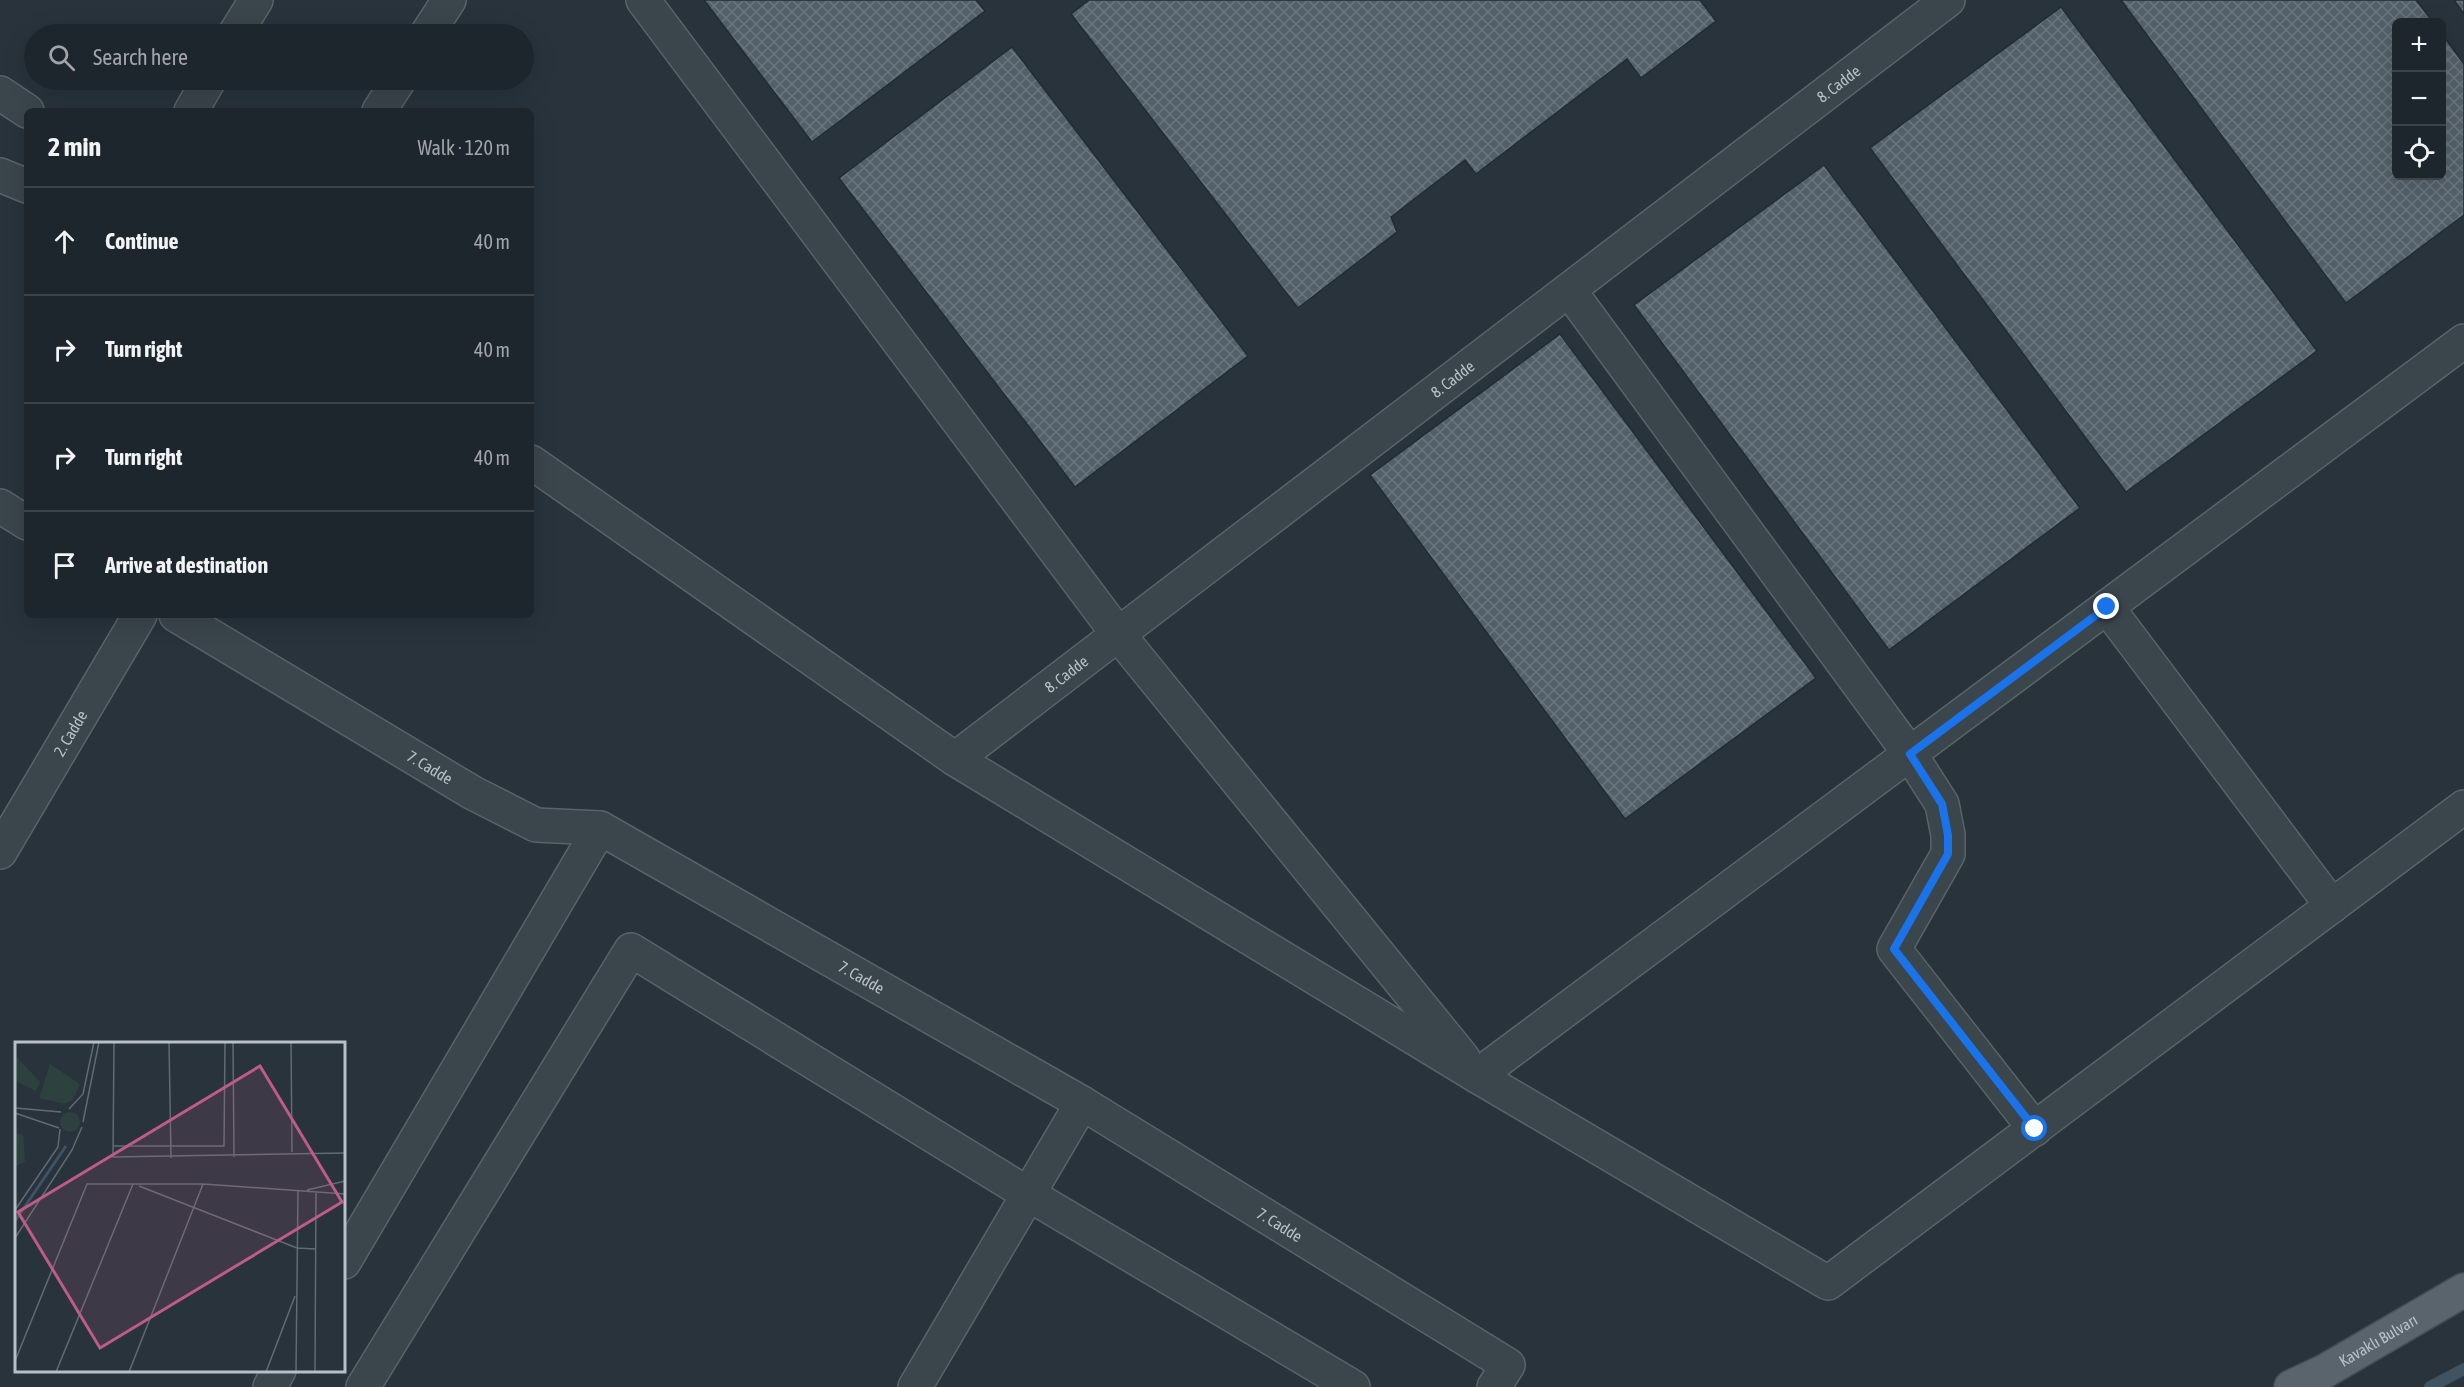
<!DOCTYPE html>
<html lang="en">
<head>
<meta charset="utf-8">
<style>
  :root { --surface:#1e262d; --page:#2b3239; --text:#f1f3f6; --muted:#a1a5aa; --line:#3c4349 }
  body { margin:0; font-family:"Asap Condensed",sans-serif; background:var(--page); color:var(--text) }
  .controls { position:absolute; right:18px; top:18px; display:grid; overflow:hidden; border-radius:9px; box-shadow:0 6px 24px #0002 }
  .controls button { width:54px; height:54px; display:grid; place-items:center; padding:0; border:0; border-bottom:2px solid var(--line); background:var(--surface); color:var(--text); font:30px sans-serif }
  .stop { position:absolute; width:18px; height:18px; margin:-14px; border:4px solid #1a73e8; border-radius:50%; background:#fff }
  .stop.end { background:#1a73e8; border-color:#fff; box-shadow:0 2px 6px #0008 }
  .list { margin:0; padding:0; list-style:none }
  h2 { display:flex; justify-content:space-between; align-items:center; height:78px; margin:0; padding:0 24px; font-size:26px }
  h2 small { font-size:20px; font-weight:400; color:var(--muted) }
  .list li { display:grid; grid-template-columns:39px 1fr auto; gap:18px; align-items:center; box-sizing:border-box; height:108px; padding:0 24px; border-top:2px solid var(--line) }
  .list b { display:block; font-size:22px; white-space:nowrap }
  .list em { font-size:20px; font-style:normal; color:var(--muted) }
  .icon { flex:none; width:33px; height:33px; fill:none; stroke:currentColor; stroke-width:2; stroke-linecap:round; stroke-linejoin:round }
  .map { position:relative; flex:none; width:2464px; height:1387px; overflow:hidden }
  .search { position:absolute; background:var(--surface); box-shadow:0 6px 24px #0002; left:24px; top:24px; width:510px; height:66px; display:flex; align-items:center; gap:15px; box-sizing:border-box; padding:0 21px; border-radius:33px; color:var(--muted); font-size:22px }
  .panel { position:absolute; background:var(--surface); box-shadow:0 6px 24px #0002; left:24px; top:108px; width:510px; height:510px; border-radius:9px }
  .map>svg:first-child { display:block }
  .lines { fill:none; stroke-linecap:round; stroke-linejoin:round }
  .stream { stroke:#405362; stroke-width:12 }
  .building { fill:url(#building-cross-hatch); stroke:#222c33; stroke-width:1.5 }
  .minor-casing { stroke:#59636a; stroke-width:36 }
  .major-casing { stroke:#454e55; stroke-width:36 }
  .minor { stroke:#3b454c; stroke-width:33 }
  .major { stroke:#5a646c; stroke-width:33 }
  .route { stroke:#1a73e8; stroke-width:8 }
  .labels { text-anchor:middle; stroke-width:4.5; stroke-linejoin:round; paint-order:stroke }
  .street-label { font-size:16px; fill:#b8c0c7; stroke:#202a31 }
  .inset-river { fill:none; stroke:#405362; stroke-width:3 }
  .inset-road { fill:none; stroke:#626b74; stroke-width:1.5 }
  .view { fill:#be5b86; fill-opacity:0.15; stroke:#be5b86; stroke-width:3 }
  .inset-edge { fill:none; stroke:#b8c0c7; stroke-width:3 }
</style>
</head>
<body>
<div class="map">
<svg width="2464" height="1387" viewBox="0 0 2464 1387">
  <defs>
    <pattern id="building-cross-hatch" width="8" height="8" patternUnits="userSpaceOnUse" patternTransform="scale(1.5)"><rect width="8" height="8" fill="#546069"/><path d="M0 0l8 8M0 8l8-8" fill="none" stroke="#6a757d"/></pattern>
  </defs>
  <rect width="100%" height="100%" fill="#28333c"/>
  <g class="lines">
    <polyline class="stream" points="2430,1387 2464,1369"/>
  </g>
  <g class="building">
    <polygon points="704,0 976,0 985,11 812,142"/>
    <polygon points="1089,0 1700,0 1716,21 1641,78 1627,59 1476,174 1465,160 1391,217 1397,232 1298,308 1071,14"/>
    <polygon points="2121,0 2416,0 2433,22 2396,22 2396,176 2442,176 2442,34 2464,64 2464,215 2346,303"/>
    <polygon points="2454,0 2464,0 2464,14"/>
    <polygon points="2061,7 2317,351 2126,492 1870,148"/>
    <polygon points="1012,47 1248,356 1075,487 839,178"/>
    <polygon points="1824,165 2080,508 1889,650 1634,305"/>
    <polygon points="1560,334 1816,678 1625,819 1370,475"/>
  </g>
  <g class="lines">
    <defs>
      <g id="minor">
        <polyline points="643,0 1118,634 1463,1058"/>
        <polyline points="235,34 256,0"/>
        <polyline points="427,34 449,0"/>
        <polyline points="0,93 27,111"/>
        <polyline points="191,111 209,80"/>
        <polyline points="379,111 399,80"/>
        <polyline points="0,175 27,186"/>
        <polyline points="1569,290 1910,754 1942,804 1948,835 1948,854 1894,949 2035,1129"/>
        <polyline points="531,462 955,759 1477,1076 1828,1283 2464,807"/>
        <polyline points="0,506 27,523"/>
        <polyline points="2107,607 2332,906"/>
        <path id="s1" d="M 176,615 L 473,793 L 536,825 L 600,828 L 1082,1103 L 1508,1365 L 1494,1387"/>
        <path id="s2" d="M 955,759 L 1948,0"/>
        <path id="s3" d="M 0,852 L 140,615"/>
        <polyline points="1477,1076 2464,341"/>
        <polyline points="344,1262 600,828"/>
        <polyline points="270,1387 279,1370"/>
        <polyline points="363,1387 631,950 1028,1194 1353,1387"/>
        <polyline points="915,1387 1082,1103"/>
      </g>
      <g id="major">
        <path id="s4" d="M 2291,1387 L 2325,1371 L 2464,1290"/>
      </g>
    </defs>
    <use href="#minor" class="minor-casing"/>
    <use href="#major" class="major-casing"/>
    <use href="#minor" class="minor"/>
    <use href="#major" class="major"/>
  </g>
  <g class="lines">
    <polyline class="route" points="2035,1129 1894,949 1948,854 1948,835 1942,804 1910,754 2107,607"/>
  </g>
  <g class="labels">
    <g class="street-label">
      <text dy="6" stroke="none"><textPath href="#s2" startOffset="1112">8. Cadde</textPath></text>
      <text dy="6" stroke="none"><textPath href="#s2" startOffset="626">8. Cadde</textPath></text>
      <text dy="6" stroke="none"><textPath href="#s2" startOffset="140">8. Cadde</textPath></text>
      <text dy="6" stroke="none"><textPath href="#s3" startOffset="138">2. Cadde</textPath></text>
      <text dy="6" stroke="none"><textPath href="#s1" startOffset="296">7. Cadde</textPath></text>
      <text dy="6" stroke="none"><textPath href="#s1" startOffset="782">7. Cadde</textPath></text>
      <text dy="6" stroke="none"><textPath href="#s1" startOffset="1268">7. Cadde</textPath></text>
      <text dy="6" stroke="none"><textPath href="#s4" startOffset="99">Kavaklı Bulvarı</textPath></text>
    </g>
  </g>
  <g transform="translate(15 1042)">
    <rect width="330" height="330" fill="#28333c"/>
    <path d="M45 80a10 10 0 1 1 20 0a10 10 0 1 1-20 0ZM 0,91 L 8,93 L 10,120 L 0,124 Z" fill="#2d413e"/>
    <path d="M 0,13 L 25,40 L 21,49 L 0,39 ZM 35,22 L 65,42 L 58,58 L 49,62 L 24,56 Z" fill="#2d413e"/>
    <path class="inset-river" d="M 0,179 L 51,104"/>
    <path class="inset-road" d="M 99,0 L 98,115 L 330,111M 154,0 L 156,116M 218,0 L 219,115M 276,0 L 277,110M 0,66 L 46,70M 54,67 L 68,52 L 79,0M 0,71 L 44,86M 68,80 L 84,0M 99,104 L 209,104 L 210,0M 124,144 L 282,206 L 301,207M 292,148 L 330,139M 0,168 L 43,105 L 45,87M 0,196 L 57,108 L 67,85M 0,319 L 72,142 L 188,142 L 330,152M 41,330 L 118,142M 114,330 L 188,142M 251,330 L 280,254M 281,330 L 283,149M 300,330 L 301,151"/>
    <path class="view" d="M 245,24 L 327,160 L 85,306 L 3,170 Z"/>
    <rect width="330" height="330" class="inset-edge"/>
  </g>
</svg>
<div class="controls">
<button>+</button>
<button>−</button>
<button><svg class="icon" aria-label="locate" viewBox="0 0 24 24"><circle cx="12" cy="12" r="6"/><path d="M12 2v4M12 18v4M2 12h4M18 12h4"/></svg></button>
</div>
<div class="stop" style="left:2035px;top:1129px"></div>
<div class="stop end" style="left:2107px;top:607px"></div>
<div class="search"><svg class="icon" aria-label="search" viewBox="0 0 24 24"><circle cx="10" cy="10" r="6"/><path d="M15 15l6 6"/></svg>Search here</div>
<section class="panel">
<h2>2 min<small>Walk · 120 m</small></h2>
<ul class="list">
<li><svg class="icon" aria-label="ahead" viewBox="0 0 24 24"><path d="M12 20V5M6 11l6-6 6 6"/></svg><div><b>Continue</b></div><em>40 m</em></li>
<li><svg class="icon" aria-label="right" viewBox="0 0 24 24"><path d="M7 20v-9h11M14 6l5 5-5 5"/></svg><div><b>Turn right</b></div><em>40 m</em></li>
<li><svg class="icon" aria-label="right" viewBox="0 0 24 24"><path d="M7 20v-9h11M14 6l5 5-5 5"/></svg><div><b>Turn right</b></div><em>40 m</em></li>
<li><svg class="icon" aria-label="arrive" viewBox="0 0 24 24"><path d="M6 21V4h12l-3 4 3 4H6"/></svg><div><b>Arrive at destination</b></div></li>
</ul>
</section>
</div>
</body>
</html>
